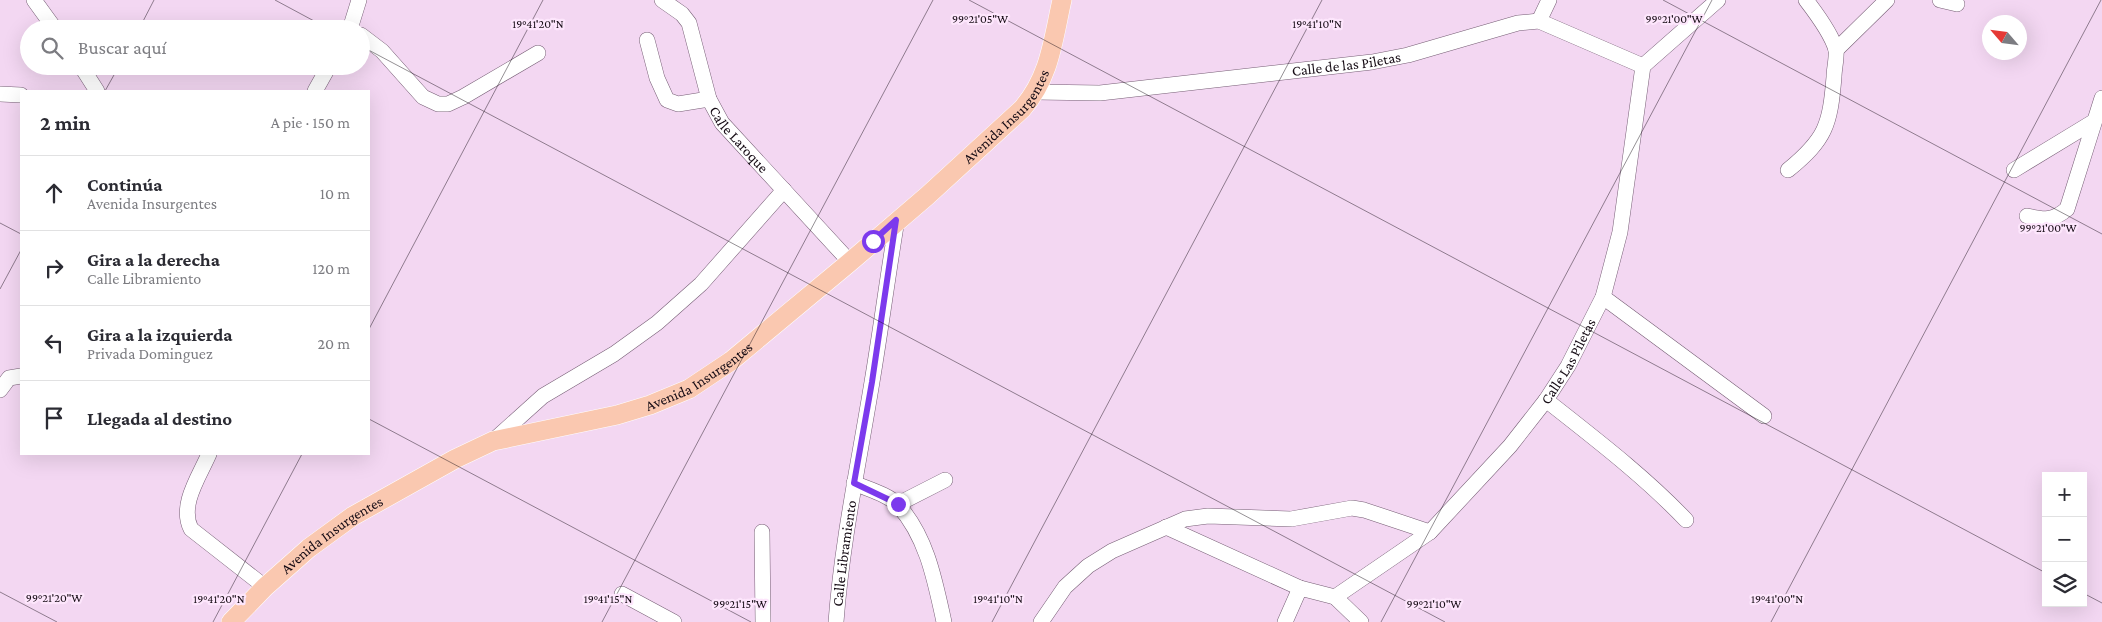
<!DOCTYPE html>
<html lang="es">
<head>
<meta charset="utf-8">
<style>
  :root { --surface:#fff; --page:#f2f2f3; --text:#2b2b33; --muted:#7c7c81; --line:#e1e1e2 }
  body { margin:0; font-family:"Crimson Pro",serif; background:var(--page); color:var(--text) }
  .controls { position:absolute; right:15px; bottom:15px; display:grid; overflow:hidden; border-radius:0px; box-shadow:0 5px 20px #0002 }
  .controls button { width:45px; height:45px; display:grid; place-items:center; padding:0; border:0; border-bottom:1px solid var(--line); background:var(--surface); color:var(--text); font:25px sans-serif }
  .compass { position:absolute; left:1982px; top:15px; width:45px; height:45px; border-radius:50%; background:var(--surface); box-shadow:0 5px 20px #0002; rotate:298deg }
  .stop { position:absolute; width:15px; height:15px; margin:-11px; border:4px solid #7c3aed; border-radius:50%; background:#fff }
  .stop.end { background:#7c3aed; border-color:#fff; box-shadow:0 1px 5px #0008 }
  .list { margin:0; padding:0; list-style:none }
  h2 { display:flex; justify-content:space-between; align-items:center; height:65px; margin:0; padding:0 20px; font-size:21px }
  h2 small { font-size:16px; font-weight:400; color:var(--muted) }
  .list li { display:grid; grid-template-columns:32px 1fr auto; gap:15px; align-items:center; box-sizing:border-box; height:75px; padding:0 20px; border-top:1px solid var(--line) }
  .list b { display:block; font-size:19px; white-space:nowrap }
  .list p { margin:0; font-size:16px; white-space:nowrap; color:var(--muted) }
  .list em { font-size:16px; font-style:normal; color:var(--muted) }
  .icon { flex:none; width:28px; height:28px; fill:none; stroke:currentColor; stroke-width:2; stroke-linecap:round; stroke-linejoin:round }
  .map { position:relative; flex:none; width:2102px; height:622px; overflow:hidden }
  .search { position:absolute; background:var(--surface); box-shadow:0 5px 20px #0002; left:20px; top:20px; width:350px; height:55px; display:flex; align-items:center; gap:12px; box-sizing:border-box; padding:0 18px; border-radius:28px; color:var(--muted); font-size:19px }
  .panel { position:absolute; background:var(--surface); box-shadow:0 5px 20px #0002; left:20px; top:90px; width:350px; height:365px; border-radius:0px }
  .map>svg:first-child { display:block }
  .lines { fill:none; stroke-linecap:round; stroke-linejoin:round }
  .minor-casing { stroke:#765e75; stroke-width:16 }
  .major-casing { stroke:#fff; stroke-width:20 }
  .minor { stroke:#fff; stroke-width:15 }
  .major { stroke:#fac8b0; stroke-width:19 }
  .route { stroke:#7c3aed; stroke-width:6 }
  .ticks { fill:none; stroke:#150b14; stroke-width:1; stroke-opacity:0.45 }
  .labels { text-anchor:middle; stroke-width:4.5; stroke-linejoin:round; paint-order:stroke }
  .street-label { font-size:15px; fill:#150b14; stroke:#fde6fc }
  .ticks-label { font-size:12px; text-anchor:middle; fill:#150b14; stroke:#fde6fc; stroke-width:4.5; stroke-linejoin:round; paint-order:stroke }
</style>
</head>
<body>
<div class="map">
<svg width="2102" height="622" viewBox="0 0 2102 622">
  <rect width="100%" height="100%" fill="#f3d7f2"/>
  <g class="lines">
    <defs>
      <g id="minor">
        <polyline points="34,0 55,29"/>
        <path id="s1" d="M 662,0 L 682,14 L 689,23 L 709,99 L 722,123 L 850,262"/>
        <polyline points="1940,0 1957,4"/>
        <polyline points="1539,21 1549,0"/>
        <polyline points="350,29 359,0"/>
        <polyline points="361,35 382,51 423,97 438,104 448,104 463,97 538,53"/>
        <polyline points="647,40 657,78 667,100 678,104 709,99"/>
        <polyline points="1836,50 1887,0"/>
        <polyline points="81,66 97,91"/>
        <polyline points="315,91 329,66"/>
        <path id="s2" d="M 1036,92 L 1100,93 L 1372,62 L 1408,55 L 1518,23 L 1539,21 L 1643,66"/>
        <polyline points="0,94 21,95"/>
        <path d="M 1788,170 C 1826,139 1830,125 1834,77 C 1834,69 1837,58 1836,50 C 1832,35 1816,13 1806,0"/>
        <polyline points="2014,170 2093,122"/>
        <path d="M 2027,216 C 2045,220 2053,221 2067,209 L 2102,98"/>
        <polyline points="1603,297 1764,416"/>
        <polyline points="0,390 9,378 21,376"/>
        <path d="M 1546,400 C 1594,438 1643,475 1686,520"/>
        <polyline points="493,441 543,396 614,354 657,323 701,284 784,190"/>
        <path d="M 209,454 C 199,477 179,505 191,529 L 265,587"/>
        <path d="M 854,483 C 867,489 888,494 898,505 C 927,537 935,581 944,622"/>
        <polyline points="898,504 945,480"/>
        <polyline points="1166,527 1300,588"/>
        <polyline points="762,532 763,622"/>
        <polyline points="622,594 674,622"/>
        <polyline points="1335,597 1361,622"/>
        <path id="s3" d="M 836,622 C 842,541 859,462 872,382 C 881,328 888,274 897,220"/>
        <polyline points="1041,622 1065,587 1088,566 1112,551 1185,519 1208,516 1291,519 1352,508 1364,510 1430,532"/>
        <path id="s4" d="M 1285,622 L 1300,588 L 1335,597 L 1430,532 L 1510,446 L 1546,400 L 1568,366 L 1603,297 L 1620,232 L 1643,66 L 1718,0"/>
      </g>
      <g id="major">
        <path id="s5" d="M 231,622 L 265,587 L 309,548 L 353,516 L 455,459 L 493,441 L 617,415 L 650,405 L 689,389 L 731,361 L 850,262 L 927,196 L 1022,109 C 1050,77 1053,40 1062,0"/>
      </g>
    </defs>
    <use href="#minor" class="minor-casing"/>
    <use href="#major" class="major-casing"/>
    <use href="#minor" class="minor"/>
    <use href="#major" class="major"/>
  </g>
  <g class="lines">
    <polyline class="route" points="873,241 896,220 872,382 854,483 898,504"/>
  </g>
  <path class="ticks" d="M 275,0 L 329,29M 969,0 L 2046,573M 1663,0 L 2102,234M 139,29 L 154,0M 361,46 L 1445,622M 105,91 L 119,66M 0,223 L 21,234M 0,289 L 21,250M 369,329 L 543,0M 369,419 L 751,622M 0,592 L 57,622M 2083,593 L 2102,603M 213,622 L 302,454M 602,622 L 933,0M 992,622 L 1322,0M 1381,622 L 1712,0M 1771,622 L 2101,0"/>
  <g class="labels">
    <g class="street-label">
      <text dy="5" stroke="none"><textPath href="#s2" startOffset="312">Calle de las Piletas</textPath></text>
      <text dy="5" stroke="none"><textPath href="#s5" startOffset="944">Avenida Insurgentes</textPath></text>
      <text dy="5" stroke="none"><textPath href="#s1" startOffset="165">Calle Laroque</textPath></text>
      <text dy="5" stroke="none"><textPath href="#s4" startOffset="409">Calle Las Piletas</textPath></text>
      <text dy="5" stroke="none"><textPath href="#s5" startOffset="539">Avenida Insurgentes</textPath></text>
      <text dy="5" stroke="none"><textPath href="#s5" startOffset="134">Avenida Insurgentes</textPath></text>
      <text dy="5" stroke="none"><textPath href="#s3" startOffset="69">Calle Libramiento</textPath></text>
    </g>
  </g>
  <g class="ticks-label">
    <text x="980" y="23">99°21'05"W</text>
    <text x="1674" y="23">99°21'00"W</text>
    <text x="538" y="28">19°41'20"N</text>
    <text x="1317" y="28">19°41'10"N</text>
    <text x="2048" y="232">99°21'00"W</text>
    <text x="54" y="602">99°21'20"W</text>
    <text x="219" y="603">19°41'20"N</text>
    <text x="608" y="603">19°41'15"N</text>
    <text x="998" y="603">19°41'10"N</text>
    <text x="1777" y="603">19°41'00"N</text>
    <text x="740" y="608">99°21'15"W</text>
    <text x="1434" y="608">99°21'10"W</text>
  </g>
</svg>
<div class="controls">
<button>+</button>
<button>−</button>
<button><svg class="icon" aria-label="layers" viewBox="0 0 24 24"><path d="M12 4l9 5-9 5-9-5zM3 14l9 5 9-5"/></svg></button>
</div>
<svg class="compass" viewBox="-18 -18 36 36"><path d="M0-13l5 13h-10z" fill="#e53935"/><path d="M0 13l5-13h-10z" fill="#7c7c81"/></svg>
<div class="stop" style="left:873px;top:241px"></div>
<div class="stop end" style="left:898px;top:504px"></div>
<div class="search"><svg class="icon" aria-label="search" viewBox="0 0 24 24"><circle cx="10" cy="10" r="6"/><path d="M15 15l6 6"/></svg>Buscar aquí</div>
<section class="panel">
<h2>2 min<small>A pie · 150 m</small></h2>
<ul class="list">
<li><svg class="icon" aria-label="ahead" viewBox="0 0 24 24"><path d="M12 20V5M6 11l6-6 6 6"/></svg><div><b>Continúa</b><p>Avenida Insurgentes</p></div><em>10 m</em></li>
<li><svg class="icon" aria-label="right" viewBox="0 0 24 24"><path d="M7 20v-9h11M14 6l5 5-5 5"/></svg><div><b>Gira a la derecha</b><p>Calle Libramiento</p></div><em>120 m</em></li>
<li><svg class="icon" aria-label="left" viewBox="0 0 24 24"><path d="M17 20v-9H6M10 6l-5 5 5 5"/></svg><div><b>Gira a la izquierda</b><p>Privada Dominguez</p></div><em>20 m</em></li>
<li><svg class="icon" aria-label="arrive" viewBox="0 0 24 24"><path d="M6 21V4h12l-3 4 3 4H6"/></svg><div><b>Llegada al destino</b></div></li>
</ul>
</section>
</div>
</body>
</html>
